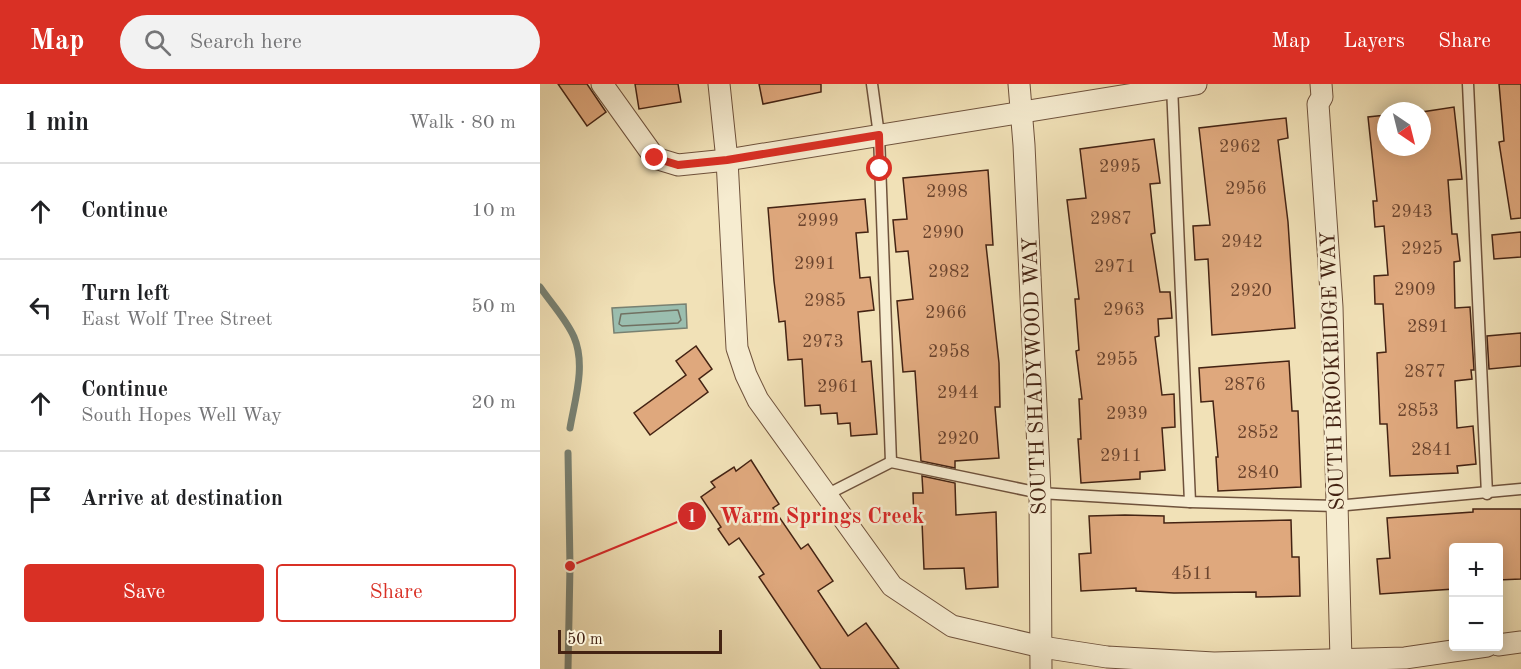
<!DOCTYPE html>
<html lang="en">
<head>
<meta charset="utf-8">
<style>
  :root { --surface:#fff; --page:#f2f2f2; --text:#202124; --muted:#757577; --line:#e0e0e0; --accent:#d93025 }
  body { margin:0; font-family:"Old Standard TT",serif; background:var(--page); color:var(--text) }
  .controls { position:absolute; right:18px; bottom:18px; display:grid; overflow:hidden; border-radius:6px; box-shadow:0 3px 15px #0003 }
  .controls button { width:54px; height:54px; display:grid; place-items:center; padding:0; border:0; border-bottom:2px solid var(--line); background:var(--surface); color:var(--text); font:30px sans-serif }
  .compass { position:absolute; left:837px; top:18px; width:54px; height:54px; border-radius:50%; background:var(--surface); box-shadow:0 3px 15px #0003; rotate:145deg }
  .scale { position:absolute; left:18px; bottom:15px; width:164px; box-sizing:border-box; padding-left:6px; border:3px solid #442313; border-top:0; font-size:16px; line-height:21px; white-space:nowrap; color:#442313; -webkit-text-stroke:4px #f6ecd0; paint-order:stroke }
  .stop { position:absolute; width:18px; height:18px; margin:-14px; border:4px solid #d93025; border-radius:50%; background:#fff }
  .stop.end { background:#d93025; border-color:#fff; box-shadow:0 2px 6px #0008 }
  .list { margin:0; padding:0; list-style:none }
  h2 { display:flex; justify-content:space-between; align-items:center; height:78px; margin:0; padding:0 24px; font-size:26px }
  h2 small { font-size:20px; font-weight:400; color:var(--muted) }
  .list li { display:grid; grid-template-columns:39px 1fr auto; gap:18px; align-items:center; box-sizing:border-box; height:96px; padding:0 24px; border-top:2px solid var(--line) }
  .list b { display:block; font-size:22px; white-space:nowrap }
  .list p { margin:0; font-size:20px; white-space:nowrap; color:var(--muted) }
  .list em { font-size:20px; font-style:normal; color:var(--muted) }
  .actions { display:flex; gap:12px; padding:18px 24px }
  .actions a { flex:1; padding:14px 0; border:2px solid var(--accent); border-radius:6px; text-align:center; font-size:21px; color:var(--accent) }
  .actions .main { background:var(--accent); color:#fff }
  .icon { flex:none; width:33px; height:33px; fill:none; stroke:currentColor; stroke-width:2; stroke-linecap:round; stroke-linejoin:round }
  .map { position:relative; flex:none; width:981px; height:585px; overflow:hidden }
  header { display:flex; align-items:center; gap:36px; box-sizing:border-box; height:84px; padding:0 30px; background:var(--accent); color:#fff }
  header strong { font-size:28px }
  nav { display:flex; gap:33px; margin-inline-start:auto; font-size:21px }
  .search { width:420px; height:54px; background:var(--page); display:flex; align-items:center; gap:15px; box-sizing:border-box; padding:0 21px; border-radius:33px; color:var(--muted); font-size:22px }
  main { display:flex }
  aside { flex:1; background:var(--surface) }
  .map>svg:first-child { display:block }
  .water { fill:#9bbeaf; stroke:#788071; stroke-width:1.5 }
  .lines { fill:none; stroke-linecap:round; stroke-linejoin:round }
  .shore { stroke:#707061; stroke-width:1.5 }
  .stream { stroke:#788071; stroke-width:7 }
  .building { fill:#dfa87d; stroke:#442313; stroke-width:1.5 }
  .service-casing { stroke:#6f523c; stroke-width:13 }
  .minor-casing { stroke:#6f523c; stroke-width:23 }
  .service { stroke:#f6ecd0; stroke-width:10 }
  .minor { stroke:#f6ecd0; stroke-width:21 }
  .route { stroke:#d93025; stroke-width:8 }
  .labels { text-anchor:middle; stroke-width:5; stroke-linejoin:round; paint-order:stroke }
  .number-label { font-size:18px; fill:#6b442e }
  .street-label { font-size:21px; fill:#442313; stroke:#f6ecd0 }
  .leader { fill:none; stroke:#d62828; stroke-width:2 }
  .callout-dot { fill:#d62828; stroke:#f6ecd0; stroke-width:2 }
  .mark-label { font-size:18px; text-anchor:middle; font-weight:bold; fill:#fff }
  .callout-label { font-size:22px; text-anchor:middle; font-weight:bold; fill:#d62828; stroke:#f6ecd0; stroke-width:5; stroke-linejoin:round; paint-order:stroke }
</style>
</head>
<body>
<header>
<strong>Map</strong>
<div class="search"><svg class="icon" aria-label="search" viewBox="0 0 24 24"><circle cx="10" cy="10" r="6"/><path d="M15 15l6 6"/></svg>Search here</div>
<nav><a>Map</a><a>Layers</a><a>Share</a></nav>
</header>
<main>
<aside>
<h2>1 min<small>Walk · 80 m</small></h2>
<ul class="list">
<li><svg class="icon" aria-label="ahead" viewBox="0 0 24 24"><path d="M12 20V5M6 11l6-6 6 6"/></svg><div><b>Continue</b></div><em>10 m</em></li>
<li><svg class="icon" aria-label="left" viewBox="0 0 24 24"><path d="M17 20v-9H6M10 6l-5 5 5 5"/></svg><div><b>Turn left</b><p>East Wolf Tree Street</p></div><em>50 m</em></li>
<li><svg class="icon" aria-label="ahead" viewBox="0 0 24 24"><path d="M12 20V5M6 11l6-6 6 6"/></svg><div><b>Continue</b><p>South Hopes Well Way</p></div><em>20 m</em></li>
<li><svg class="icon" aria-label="arrive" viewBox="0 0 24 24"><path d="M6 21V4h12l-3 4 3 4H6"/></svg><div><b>Arrive at destination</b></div></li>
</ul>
<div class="actions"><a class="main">Save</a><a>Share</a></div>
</aside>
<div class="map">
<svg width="981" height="585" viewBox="0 0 981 585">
  <rect width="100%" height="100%" fill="#f1e1b7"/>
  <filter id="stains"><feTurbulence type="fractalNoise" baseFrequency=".00333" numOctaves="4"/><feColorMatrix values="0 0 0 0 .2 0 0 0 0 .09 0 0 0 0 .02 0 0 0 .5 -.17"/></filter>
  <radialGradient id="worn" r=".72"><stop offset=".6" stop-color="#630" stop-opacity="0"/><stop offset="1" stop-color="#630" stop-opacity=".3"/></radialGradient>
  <polygon class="water" points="146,220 147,244 74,249 72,224"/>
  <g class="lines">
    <polygon class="shore" points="138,226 141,236 138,239 82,242 79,240 81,230"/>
    <g class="stream">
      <path d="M 0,203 C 11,219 26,235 34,253 C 46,281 35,315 30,344"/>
      <polyline points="28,585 30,482 28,369"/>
    </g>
  </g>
  <g class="building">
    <polygon points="18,0 47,0 66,28 47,42"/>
    <polygon points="95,0 138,0 141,18 99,25"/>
    <polygon points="219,0 281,0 281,8 223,20"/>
    <polygon points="959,0 981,0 981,134 971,135 959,58 964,57"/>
    <polygon points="914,23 922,95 908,96 912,150 917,150 920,177 914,178 915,224 930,223 934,286 931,286 932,295 915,297 917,344 933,342 936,380 917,382 918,389 850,392 847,340 840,340 839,315 837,269 846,268 843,220 835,220 834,192 848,191 844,142 835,143 833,117 837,117 828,33 846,31 846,63 882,63 882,28"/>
    <polygon points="746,34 748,54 738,56 748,138 755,244 672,251 668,175 655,176 653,142 670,141 659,44"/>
    <polygon points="614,55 620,99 610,100 615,149 611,150 620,208 630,208 632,234 618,235 619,252 615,253 622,311 634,310 635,343 622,344 625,386 600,388 600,395 541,399 538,355 541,355 539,315 542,315 536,267 539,266 535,215 539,215 527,116 546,114 540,65"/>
    <polygon points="448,86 453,161 446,161 459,279 460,323 455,323 459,374 415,377 415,384 381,377 375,287 363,288 357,217 373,215 368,167 356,168 353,136 367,135 363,94"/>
    <polygon points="325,115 328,148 316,149 320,194 330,193 334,226 318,228 322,278 331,277 337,350 311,352 310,339 298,340 297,329 281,330 280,321 265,322 262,275 248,276 245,237 239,238 234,197 228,124"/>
    <polygon points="981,148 981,173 954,175 952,151"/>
    <polygon points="981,249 981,282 949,285 947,252"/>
    <polygon points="156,262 172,285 159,295 168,308 110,351 94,329 146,291 136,277"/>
    <polygon points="749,277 752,327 758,327 761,403 678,407 676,373 678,373 673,317 661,318 659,284"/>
    <polygon points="211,376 239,420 233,424 261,465 268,460 293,497 278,507 308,552 326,539 359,585 281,585 219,493 224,490 199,454 189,461 178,445 181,443 161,413 175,403 171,398 194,383 196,387"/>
    <polygon points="382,392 415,399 416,431 456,428 458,503 426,505 424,484 384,485 382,438 374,438 373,409 383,409"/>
    <polygon points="933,425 981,425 981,495 958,496 958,464 914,464 914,505 840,510 837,475 850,474 847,434 933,428"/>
    <polygon points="585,431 624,432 624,439 751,436 752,473 759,473 760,512 716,513 716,508 634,509 596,507 596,504 541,507 539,470 551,469 549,432"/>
  </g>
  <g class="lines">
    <defs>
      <g id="service">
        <polyline points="332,0 339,51 351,378"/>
        <polyline points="928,0 947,410"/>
        <polyline points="632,2 650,418"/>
        <polyline points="286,411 351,378 500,409 650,418 796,422 981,405"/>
      </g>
      <g id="minor">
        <polyline points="62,0 115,74 138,81 187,76 656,0"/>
        <polyline points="179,0 187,76 197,264 206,291 218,316 352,502 412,542 502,563 567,573 674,579 865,574 947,562"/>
        <polyline points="479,0 484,61 500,409 501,585"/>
        <polyline points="781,0 782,13 778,20 792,223 801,576"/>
        <polyline points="958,561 981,558"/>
      </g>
    </defs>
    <use href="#service" class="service-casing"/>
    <use href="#minor" class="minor-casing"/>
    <use href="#service" class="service"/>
    <use href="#minor" class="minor"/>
  </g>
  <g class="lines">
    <polyline class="route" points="115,74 138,81 187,76 339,51 340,85"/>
  </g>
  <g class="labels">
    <g class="number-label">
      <text x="700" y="68">2962</text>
      <text x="580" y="88">2995</text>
      <text x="706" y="110">2956</text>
      <text x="407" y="113">2998</text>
      <text x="872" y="133">2943</text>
      <text x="571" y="140">2987</text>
      <text x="278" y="142">2999</text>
      <text x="403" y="154">2990</text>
      <text x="702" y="163">2942</text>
      <text x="882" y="170">2925</text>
      <text x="275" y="185">2991</text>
      <text x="575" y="188">2971</text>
      <text x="409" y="193">2982</text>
      <text x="875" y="211">2909</text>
      <text x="711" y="212">2920</text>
      <text x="285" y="222">2985</text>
      <text x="584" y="231">2963</text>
      <text x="406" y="234">2966</text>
      <text x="888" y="248">2891</text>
      <text x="283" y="263">2973</text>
      <text x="409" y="273">2958</text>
      <text x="577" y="281">2955</text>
      <text x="885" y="293">2877</text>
      <text x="705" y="306">2876</text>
      <text x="298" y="308">2961</text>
      <text x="418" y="314">2944</text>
      <text x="878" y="332">2853</text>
      <text x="587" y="335">2939</text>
      <text x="718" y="354">2852</text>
      <text x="418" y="360">2920</text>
      <text x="892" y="371">2841</text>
      <text x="581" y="377">2911</text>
      <text x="718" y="394">2840</text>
      <text x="652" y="495">4511</text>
    </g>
    <g class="street-label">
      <text transform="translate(792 287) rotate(-92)" y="7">SOUTH BROOKRIDGE WAY</text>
      <text transform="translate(494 292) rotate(-92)" y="7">SOUTH SHADYWOOD WAY</text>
    </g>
  </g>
  <path class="leader" d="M30 482L152 432"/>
  <g class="callout-dot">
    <circle cx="30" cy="482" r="6"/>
    <circle cx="152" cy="432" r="15"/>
  </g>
  <g class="mark-label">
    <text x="152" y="438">1</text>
  </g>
  <g class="callout-label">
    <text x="282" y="439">Warm Springs Creek</text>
  </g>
  <rect width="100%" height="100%" filter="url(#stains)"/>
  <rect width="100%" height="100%" fill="url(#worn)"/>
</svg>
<div class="controls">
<button>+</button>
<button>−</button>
</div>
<svg class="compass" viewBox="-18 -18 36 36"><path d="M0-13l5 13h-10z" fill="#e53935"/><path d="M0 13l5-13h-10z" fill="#757577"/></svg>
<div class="scale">50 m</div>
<div class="stop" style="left:340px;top:85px"></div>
<div class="stop end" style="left:115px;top:74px"></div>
</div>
</main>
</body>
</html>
